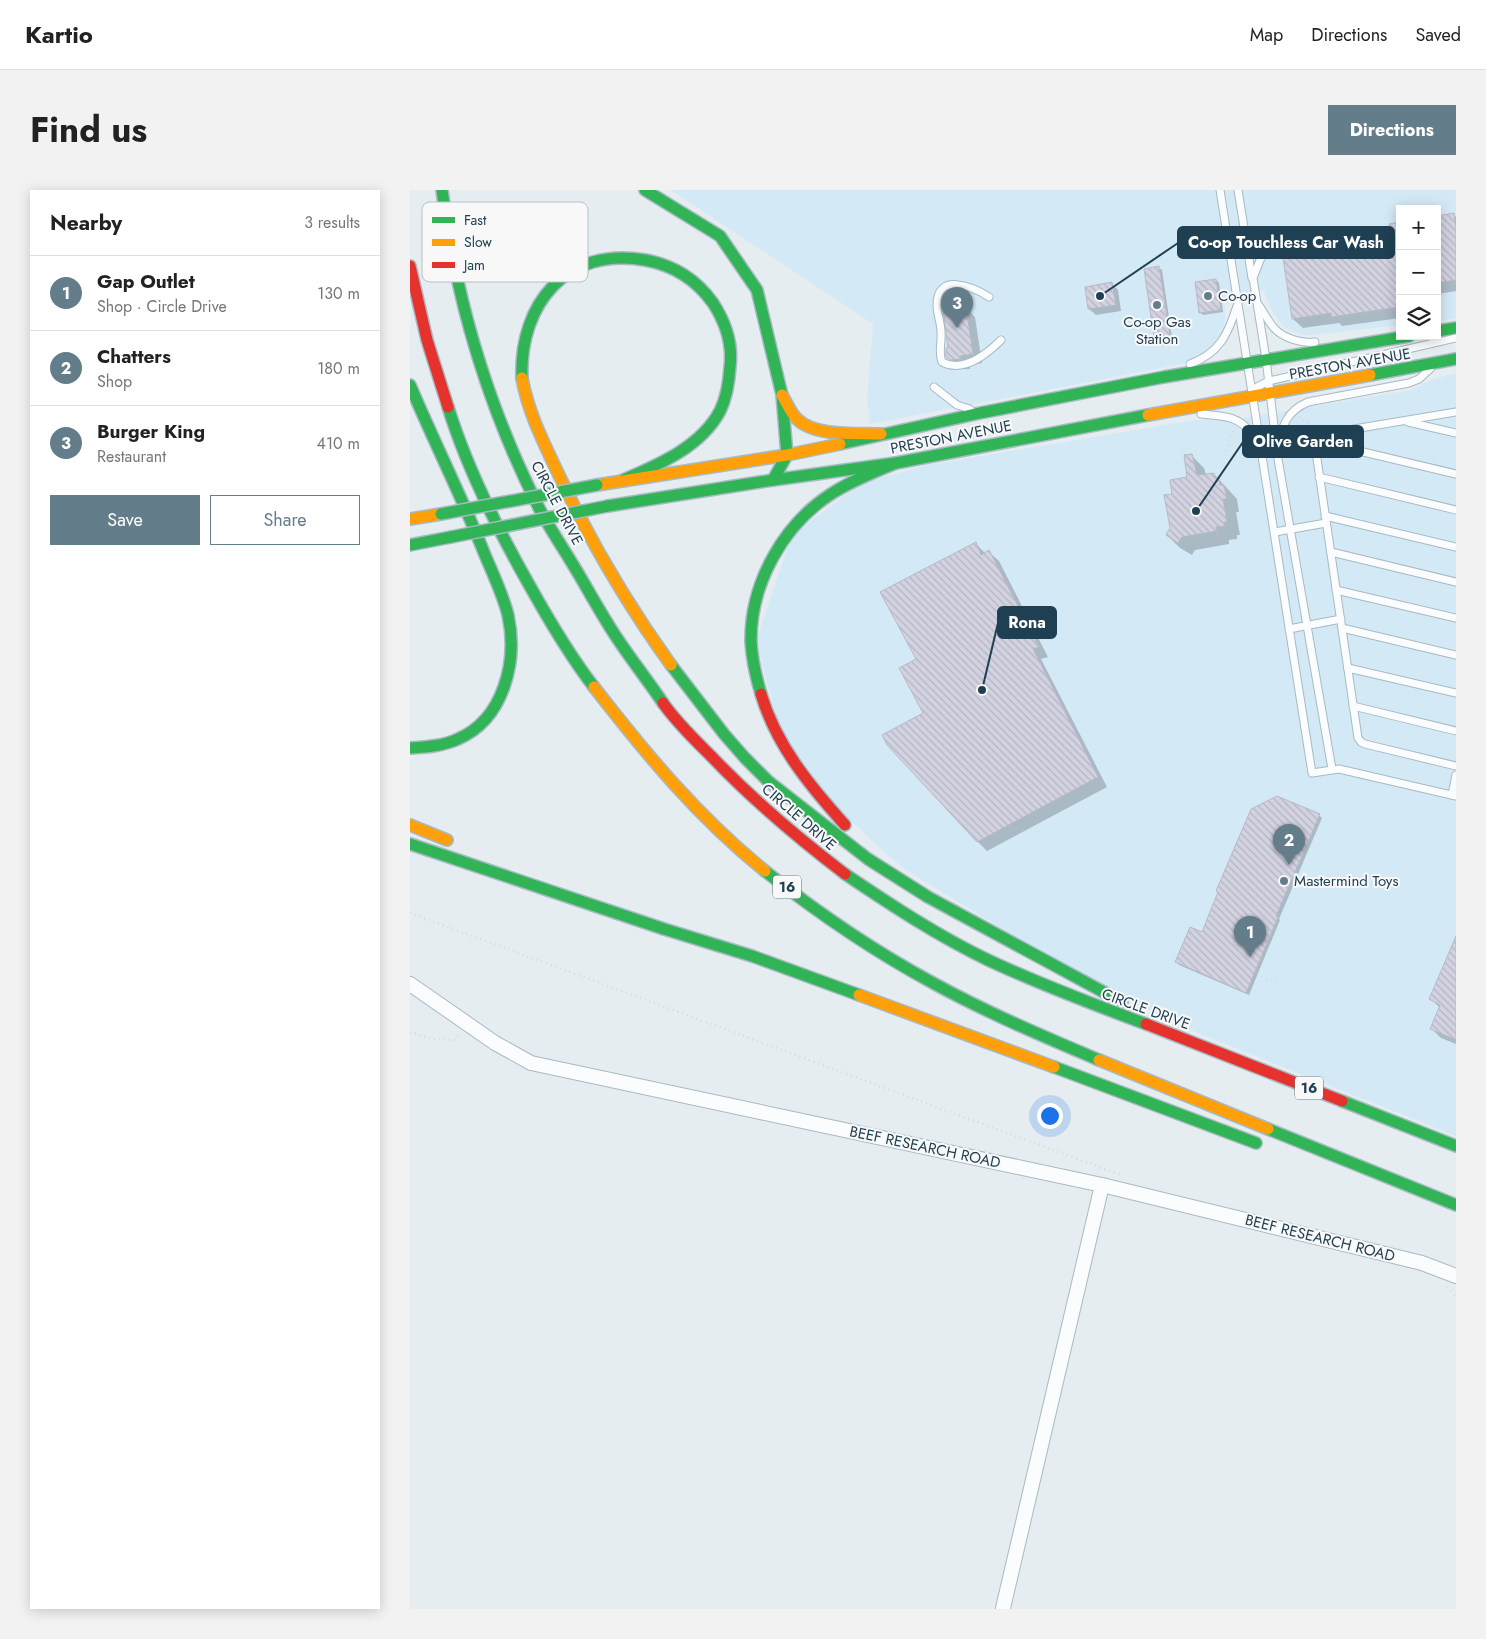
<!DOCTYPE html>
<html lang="en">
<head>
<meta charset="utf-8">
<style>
  :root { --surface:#fff; --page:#f2f2f2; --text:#222; --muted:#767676; --line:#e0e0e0; --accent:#647d8a }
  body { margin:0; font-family:Jost,sans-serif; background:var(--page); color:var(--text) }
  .controls { position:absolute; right:15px; top:15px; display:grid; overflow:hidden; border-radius:0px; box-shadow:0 2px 12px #0003 }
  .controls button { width:45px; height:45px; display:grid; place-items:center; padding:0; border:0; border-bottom:1px solid var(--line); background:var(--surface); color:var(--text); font:25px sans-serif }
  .you { position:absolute; left:639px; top:925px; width:18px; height:18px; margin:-12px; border:4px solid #fff; border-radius:50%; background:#1a73e8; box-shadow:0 0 0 8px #1a73e833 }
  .badge { display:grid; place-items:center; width:32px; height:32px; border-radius:50%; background:var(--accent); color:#fff; font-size:16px; font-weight:700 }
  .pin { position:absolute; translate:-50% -41px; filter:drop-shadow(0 1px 2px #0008) }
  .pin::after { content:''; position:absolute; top:26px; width:18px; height:15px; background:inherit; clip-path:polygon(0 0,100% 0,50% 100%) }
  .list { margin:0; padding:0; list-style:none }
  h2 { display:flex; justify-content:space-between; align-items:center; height:65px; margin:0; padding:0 20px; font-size:21px }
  h2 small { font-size:16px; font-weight:400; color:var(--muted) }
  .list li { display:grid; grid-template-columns:32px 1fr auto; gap:15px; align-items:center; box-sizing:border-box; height:75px; padding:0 20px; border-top:1px solid var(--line) }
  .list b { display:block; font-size:19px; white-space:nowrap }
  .list p { margin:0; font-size:16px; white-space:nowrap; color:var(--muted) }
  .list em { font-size:16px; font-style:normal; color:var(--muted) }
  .actions { display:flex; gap:10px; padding:15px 20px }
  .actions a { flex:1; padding:11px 0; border:1px solid var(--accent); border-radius:0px; text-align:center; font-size:18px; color:var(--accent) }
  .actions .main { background:var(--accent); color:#fff }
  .icon { flex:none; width:28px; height:28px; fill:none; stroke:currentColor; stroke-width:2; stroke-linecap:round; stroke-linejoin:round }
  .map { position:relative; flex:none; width:1046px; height:1419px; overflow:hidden; border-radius:0px }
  header { display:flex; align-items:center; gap:30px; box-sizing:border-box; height:70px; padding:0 25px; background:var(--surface); border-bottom:1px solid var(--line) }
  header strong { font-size:24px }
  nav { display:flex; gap:28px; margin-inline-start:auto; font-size:18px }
  .intro { display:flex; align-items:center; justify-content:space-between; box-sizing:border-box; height:120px; padding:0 30px }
  h1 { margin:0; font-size:35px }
  .button { padding:12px 22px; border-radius:0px; background:var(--accent); color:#fff; font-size:18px; font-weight:700 }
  main { display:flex; gap:30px; padding:0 30px }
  aside { flex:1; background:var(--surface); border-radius:0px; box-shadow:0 2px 12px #0003 }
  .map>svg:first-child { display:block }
  .built { fill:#d4e9f6 }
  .shadow { fill:#0003 }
  .building { fill:url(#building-back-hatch); stroke:#b8b9c7 }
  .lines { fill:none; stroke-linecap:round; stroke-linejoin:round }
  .lane-casing { stroke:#a7bac4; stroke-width:9 }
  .street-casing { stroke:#a7bac4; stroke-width:16 }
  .fast-casing { stroke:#a7bac4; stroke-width:14 }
  .slow-casing { stroke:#a7bac4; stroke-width:14 }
  .jam-casing { stroke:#a7bac4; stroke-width:14 }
  .path { stroke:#d5d9da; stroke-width:2.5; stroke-dasharray:1 4; stroke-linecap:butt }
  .lane { stroke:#fbfcfd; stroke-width:7 }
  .street { stroke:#fbfcfd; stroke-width:14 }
  .fast { stroke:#30b455; stroke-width:11 }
  .slow { stroke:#ff9f0a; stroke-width:11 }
  .jam { stroke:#e5322d; stroke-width:11 }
  .fast-bridge-casing { stroke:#a7bac4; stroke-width:14; stroke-linecap:butt }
  .fast-bridge { stroke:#30b455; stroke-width:11 }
  .poi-dot { fill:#647d8a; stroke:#f8f8f8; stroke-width:2 }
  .labels { text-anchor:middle; stroke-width:4; stroke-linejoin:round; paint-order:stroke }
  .shield { fill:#f8f8f8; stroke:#607784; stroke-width:1 }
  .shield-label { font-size:14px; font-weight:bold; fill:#1f4052 }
  .poi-label { font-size:15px; fill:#1f4052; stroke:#f8f8f8; text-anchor:start }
  .street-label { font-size:15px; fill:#1f4052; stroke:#f8f8f8 }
  .key { fill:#f8f8f8; stroke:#b7c1c6; stroke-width:1 }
  .key-label { font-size:14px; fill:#1f4052 }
  .leader { fill:none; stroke:#1f4052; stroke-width:2 }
  .callout-dot { fill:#1f4052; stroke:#f8f8f8; stroke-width:2 }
  .callout { fill:#1f4052; stroke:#1f4052; stroke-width:2 }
  .callout-label { font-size:16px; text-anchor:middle; font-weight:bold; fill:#fff }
</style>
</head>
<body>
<header>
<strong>Kartio</strong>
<nav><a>Map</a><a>Directions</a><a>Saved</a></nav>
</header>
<div class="intro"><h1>Find us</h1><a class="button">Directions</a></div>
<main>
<aside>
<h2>Nearby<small>3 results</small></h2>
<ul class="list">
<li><span class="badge">1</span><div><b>Gap Outlet</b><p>Shop · Circle Drive</p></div><em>130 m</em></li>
<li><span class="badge">2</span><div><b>Chatters</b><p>Shop</p></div><em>180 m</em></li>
<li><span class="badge">3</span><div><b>Burger King</b><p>Restaurant</p></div><em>410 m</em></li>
</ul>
<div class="actions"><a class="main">Save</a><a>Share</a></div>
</aside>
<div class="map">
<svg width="1046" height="1419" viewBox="0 0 1046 1419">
  <defs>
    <pattern id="building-back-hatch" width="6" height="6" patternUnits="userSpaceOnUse" patternTransform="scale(1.25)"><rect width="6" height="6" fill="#d2d2e1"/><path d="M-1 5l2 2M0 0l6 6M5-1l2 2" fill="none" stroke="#b4b5c3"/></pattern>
  </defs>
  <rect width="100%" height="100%" fill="#e5edf1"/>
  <g class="built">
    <polygon points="261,0 1046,0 1046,129 1027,131 1027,19 990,19 990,135 903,145 893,145 884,142 876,138 869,131 863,123 853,100 814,107 815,126 814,137 811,148 797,162 777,173 460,234 457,209 463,134"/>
    <polygon points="1046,183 1046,946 790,844 671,787 499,682 472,660 425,616 369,538 346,451 382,344 454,292 518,275 785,230 806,229 815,231 1001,200 1021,190"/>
  </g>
  <g class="shadow">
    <polygon points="1044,24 1046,27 1046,101 1028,104 1031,121 1027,122 1027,27"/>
    <polygon points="990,33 990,128 932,136 929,133 893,138 883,129 943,46 959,38 964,43 981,40"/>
    <polygon points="749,78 752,80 763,154 749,156 746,153"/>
    <polygon points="806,90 809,93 813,122 793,125 790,122"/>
    <polygon points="702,94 708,100 711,121 686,125 679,119"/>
    <polygon points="555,117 565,127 572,173 559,175 560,179 552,179 537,166"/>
    <polygon points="781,265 794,278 796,285 804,284 827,309 829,322 826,322 830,345 827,345 827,349 819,350 819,354 785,360 782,365 770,358 757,345 761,339 763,305 779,288"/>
    <polygon points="565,353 576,364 579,362 589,371 638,467 631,469 697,597 577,661 567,651 515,523 507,470"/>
    <polygon points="909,625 912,628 869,729 870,730 839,805 769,775 767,772 792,743"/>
    <polygon points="1046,748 1046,854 1031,848 1021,838 1030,818 1021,809"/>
  </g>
  <g class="building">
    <polygon points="1044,23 1046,37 1046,90 1027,93 1027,26"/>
    <polygon points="990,32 990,117 921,127 921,123 882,129 872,61 878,60 877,54 941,45 940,40 960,37 961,43 980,39 979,34"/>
    <polygon points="749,76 761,151 745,154 734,79"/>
    <polygon points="806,89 811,120 789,123 785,92"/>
    <polygon points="702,92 706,115 678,119 675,97"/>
    <polygon points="556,116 563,164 550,166 551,169 541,170 536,167 536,158 538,158 533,119"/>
    <polygon points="782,264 787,285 804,283 805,288 809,288 810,295 814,295 817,309 813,309 817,332 814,332 815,336 806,337 807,341 772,347 768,353 756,345 760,338 754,305 762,304 760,290 777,287 774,265"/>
    <polygon points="566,352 571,365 579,360 629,457 623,459 688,587 567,652 477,555 472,545 513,523 489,478 506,469 470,402"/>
    <polygon points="867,606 910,624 866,726 868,727 836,803 765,772 780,737 792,742 808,702 806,701 841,619"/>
    <polygon points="1046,746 1046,850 1020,839 1030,815 1019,809"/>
  </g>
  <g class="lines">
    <defs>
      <g id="lane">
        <polyline points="810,0 902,583 929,579 1046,606"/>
        <polyline points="828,0 842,88"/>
        <polyline points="870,42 850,70 843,88 856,169 868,269 922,579"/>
        <path d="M 579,107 C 562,96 526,82 527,116 C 527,124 531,133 531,142 C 532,153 528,161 532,172 C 553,183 577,164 591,150"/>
        <path d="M 848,114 C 853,121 858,131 864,138 C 873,148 892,154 905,152"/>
        <path d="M 780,174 C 810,163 818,144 827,116"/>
        <polyline points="524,197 547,215 560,219"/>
        <polyline points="845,201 847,197 859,191 1046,148"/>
        <path d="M 1046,222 L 914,244 C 907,248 906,253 906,262 L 948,548 L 951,552 L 955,554 L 1046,576"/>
        <path d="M 791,224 C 809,226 830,225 840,243 C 843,251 845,258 850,264"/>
        <polyline points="998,232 1046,243"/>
        <polyline points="907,251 1046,284"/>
        <path d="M 869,258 C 871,236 877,221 898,212 L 999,193 L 1009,189 L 1020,179"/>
        <polyline points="909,287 1046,320"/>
        <polyline points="915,326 1046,357"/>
        <polyline points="865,342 916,333"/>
        <polyline points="921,362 1046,392"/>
        <polyline points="926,400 1046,428"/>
        <polyline points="932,438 1046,465"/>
        <polyline points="879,439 931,429"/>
        <polyline points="938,478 1046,503"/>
        <polyline points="943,516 1046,541"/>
        <polyline points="1042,605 1046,585"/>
      </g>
      <g id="street">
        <polyline points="0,794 85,853 121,873 692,995 1012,1073 1046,1086"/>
        <polyline points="593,1418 692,995"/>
      </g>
      <g id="fast">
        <path d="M 32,0 C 46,110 79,219 129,318 C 139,337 151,355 162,373 C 178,399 192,426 209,451 C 223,472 239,492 253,513"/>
        <polyline points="235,0 310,46 347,100 372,205 377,265 363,290"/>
        <polyline points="1027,141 1046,138"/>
        <polyline points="960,185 1046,169"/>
        <path d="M 112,188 C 109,114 157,56 235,70 C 263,75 286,89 303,113 C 316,133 323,153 320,177 C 319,192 317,207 310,221 C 291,257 248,275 213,290"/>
        <path d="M 0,195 C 24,252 52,307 75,365 C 83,384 93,405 98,425 C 108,471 94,529 48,549 C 33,556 16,557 0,558"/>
        <path d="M 38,217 C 57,278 89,342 121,398 C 140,432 160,466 184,497"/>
        <polyline points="430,254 570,223 754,187 999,146"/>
        <polyline points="198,316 363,290 486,273 738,225"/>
        <polyline points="0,355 41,347"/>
        <polyline points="261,475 314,544 335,568 358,591 458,669 518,707 712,812"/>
        <path d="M 351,504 C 346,487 342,470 341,452 C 340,394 373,335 421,304 C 441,291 464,282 486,273"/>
        <polyline points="0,654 254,739 342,766 449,805"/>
        <path d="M 355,681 C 408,723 464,761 523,793 C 576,822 632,846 689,870"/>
        <path d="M 435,684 C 481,715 528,746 578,770 C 629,794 682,814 736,834"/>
        <polyline points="644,877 846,953"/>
        <polyline points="932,911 1046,956"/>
        <polyline points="858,939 1046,1015"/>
      </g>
      <g id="slow">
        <path d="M 112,188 C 118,222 133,251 147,281 C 179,349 217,414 261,475"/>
        <path d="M 372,205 C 377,213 380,222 387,229 C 405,247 447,243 471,244"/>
        <polyline points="738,225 960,185"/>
        <polyline points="187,295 377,265 430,254"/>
        <polyline points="0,329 31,324"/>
        <path d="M 184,497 C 236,564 289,628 355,681"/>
        <polyline points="0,635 37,650"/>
        <polyline points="449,805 644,877"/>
        <polyline points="689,870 858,939"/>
      </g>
      <g id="jam">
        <polyline points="0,76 17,150 38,217"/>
        <path d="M 351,504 C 366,555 400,596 435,635"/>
        <path d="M 253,513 C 267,533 285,550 302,567 C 343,610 388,648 435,684"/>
        <polyline points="736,834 932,911"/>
      </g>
    </defs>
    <use href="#lane" class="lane-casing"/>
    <use href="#street" class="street-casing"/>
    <use href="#fast" class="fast-casing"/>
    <use href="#slow" class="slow-casing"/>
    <use href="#jam" class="jam-casing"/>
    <g class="path">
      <polyline points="889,227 897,232 902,244"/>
      <polyline points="816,261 824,240"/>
      <polyline points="0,723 711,985"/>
      <polyline points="847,785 871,793"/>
      <polyline points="0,842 24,849 45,850 51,843"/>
      <polyline points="1037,1097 1046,1106"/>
    </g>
    <use href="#lane" class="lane"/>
    <use href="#street" class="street"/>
    <use href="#fast" class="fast"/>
    <use href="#slow" class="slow"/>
    <use href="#jam" class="jam"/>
    <defs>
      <g id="fast-bridge">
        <polyline points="31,324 187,295"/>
        <polyline points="41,347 198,316"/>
      </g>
    </defs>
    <use href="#fast-bridge" class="fast-bridge-casing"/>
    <use href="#fast-bridge" class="fast-bridge"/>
  </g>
  <g class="poi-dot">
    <circle cx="798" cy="106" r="5"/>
    <circle cx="747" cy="115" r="5"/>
    <circle cx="874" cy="691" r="5"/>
  </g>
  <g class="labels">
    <g class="shield">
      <rect x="363" y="685.5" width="28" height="23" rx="4"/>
      <rect x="885" y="886.5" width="28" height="23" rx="4"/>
    </g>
    <g class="shield-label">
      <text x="377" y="702">16</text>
      <text x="899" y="903">16</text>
    </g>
    <g class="poi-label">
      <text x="808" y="111">Co-op</text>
      <text x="747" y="137" text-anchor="middle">Co-op Gas<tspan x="747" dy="17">Station</tspan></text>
      <text x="884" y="696">Mastermind Toys</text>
    </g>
    <g class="street-label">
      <text transform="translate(940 174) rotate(-10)" y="5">PRESTON AVENUE</text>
      <text transform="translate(541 247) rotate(-11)" y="5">PRESTON AVENUE</text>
      <text transform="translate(147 313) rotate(62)" y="5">CIRCLE DRIVE</text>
      <text transform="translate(389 627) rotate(41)" y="5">CIRCLE DRIVE</text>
      <text transform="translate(736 819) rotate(20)" y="5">CIRCLE DRIVE</text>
      <text transform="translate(515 957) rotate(12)" y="5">BEEF RESEARCH ROAD</text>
      <text transform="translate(910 1048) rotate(14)" y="5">BEEF RESEARCH ROAD</text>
    </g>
  </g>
  <rect x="12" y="12" width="166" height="80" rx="8" class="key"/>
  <rect x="22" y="27" width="23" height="6" fill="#30b455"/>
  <rect x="22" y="49" width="23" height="7" fill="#ff9f0a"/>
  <rect x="22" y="72" width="23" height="6" fill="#e5322d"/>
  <g class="key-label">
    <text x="54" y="35">Fast</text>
    <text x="54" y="57">Slow</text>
    <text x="54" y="80">Jam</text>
  </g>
  <path class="leader" d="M690 106L768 53M786 321L833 252M572 500L588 433"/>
  <g class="callout-dot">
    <circle cx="690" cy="106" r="5"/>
    <circle cx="786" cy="321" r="5"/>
    <circle cx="572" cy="500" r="5"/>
  </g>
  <g class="callout">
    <rect x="768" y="37" width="216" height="31" rx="5"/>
    <rect x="833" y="236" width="120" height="31" rx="5"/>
    <rect x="588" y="417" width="58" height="31" rx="5"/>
  </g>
  <g class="callout-label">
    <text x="876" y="58">Co-op Touchless Car Wash</text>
    <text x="893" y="257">Olive Garden</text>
    <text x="617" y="438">Rona</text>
  </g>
</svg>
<div class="controls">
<button>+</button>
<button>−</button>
<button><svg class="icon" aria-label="layers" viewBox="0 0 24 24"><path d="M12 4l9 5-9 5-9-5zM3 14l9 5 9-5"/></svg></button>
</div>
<div class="you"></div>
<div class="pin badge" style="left:840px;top:767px">1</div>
<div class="pin badge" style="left:879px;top:675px">2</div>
<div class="pin badge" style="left:547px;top:138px">3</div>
</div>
</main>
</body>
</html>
